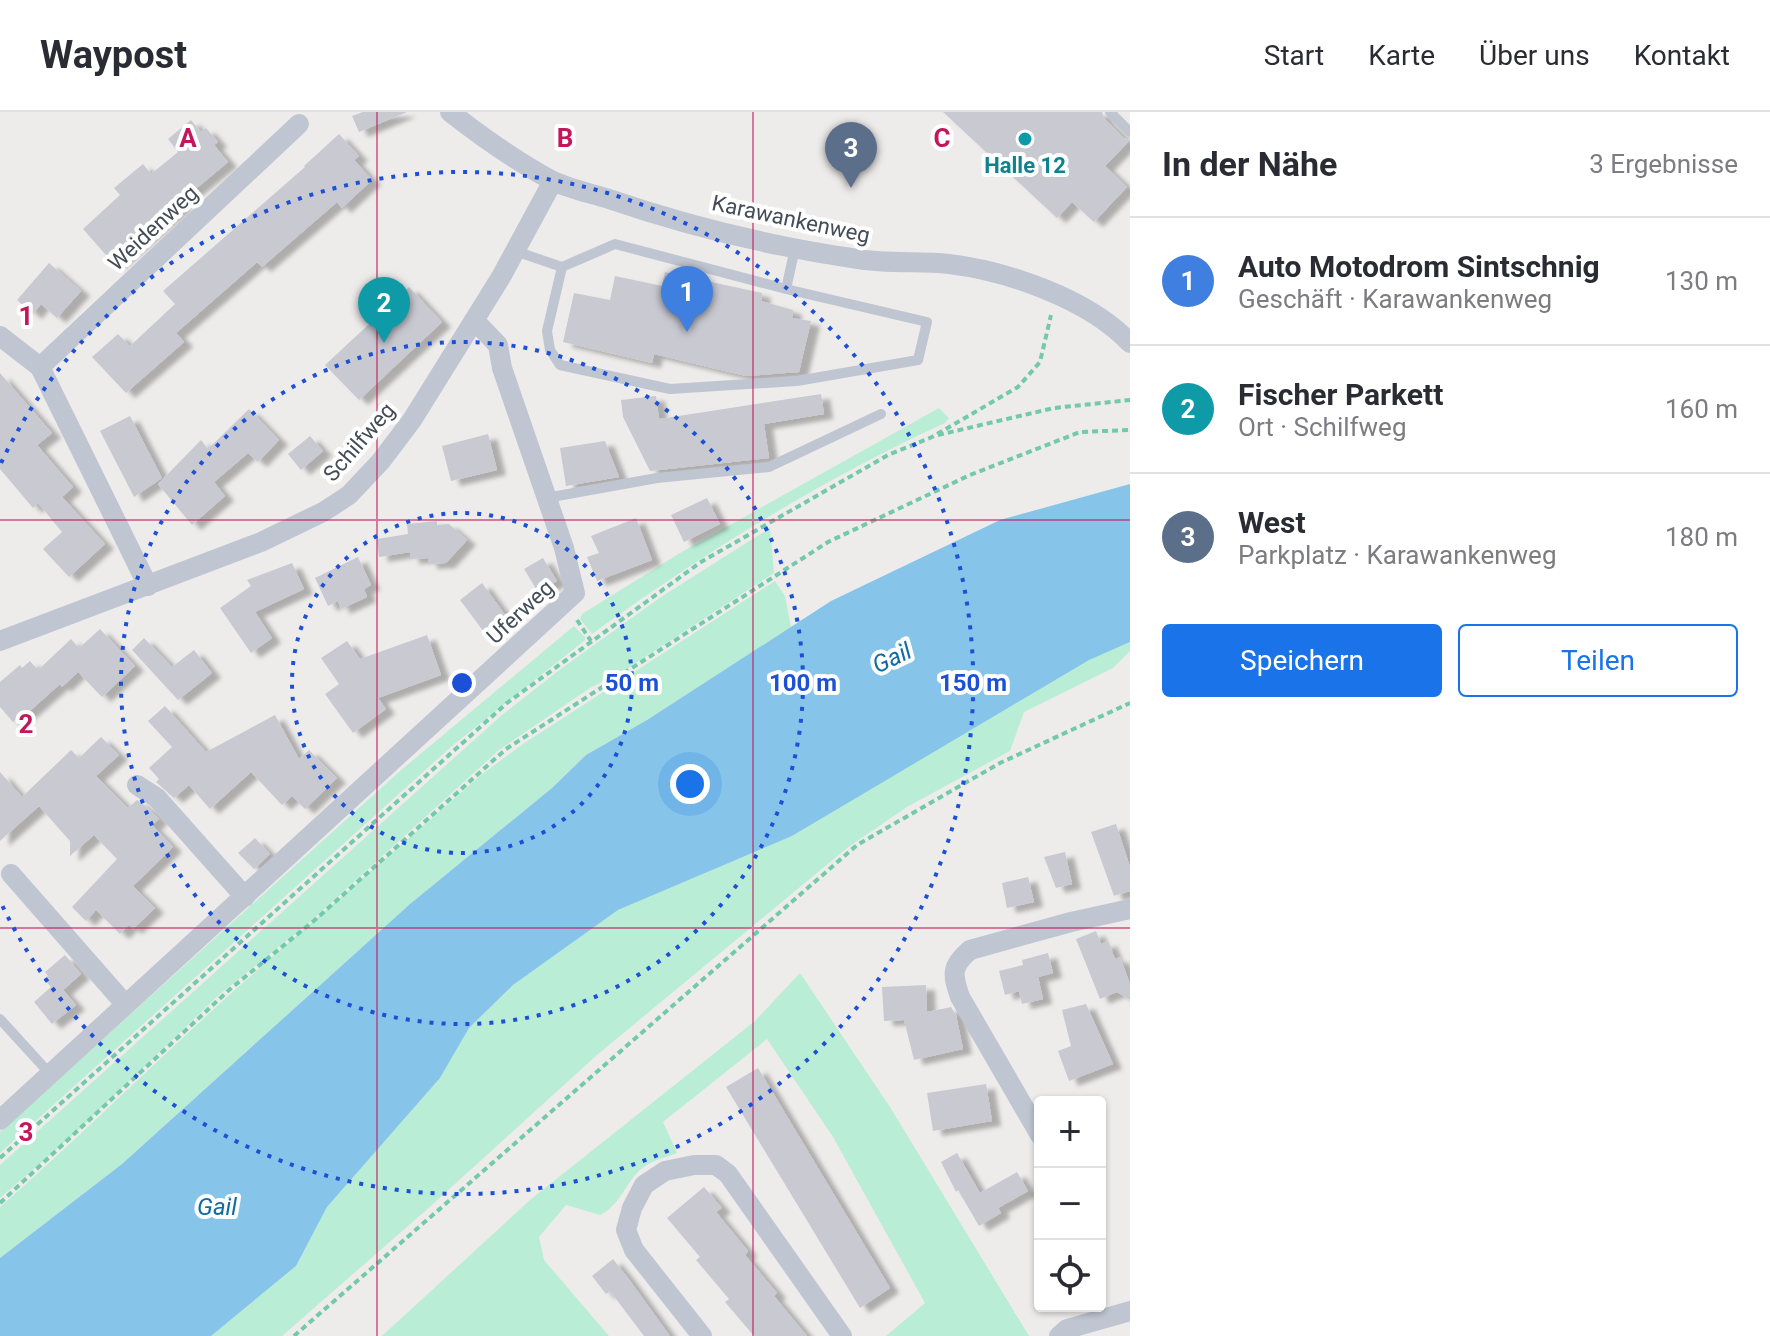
<!DOCTYPE html>
<html lang="de">
<meta charset="utf-8">
<style>
:root{--surface:#fff;--page:#f2f2f3;--text:#2b2b33;--muted:#7c7c81;--line:#e1e1e2;--accent:#1a73e8}
body{margin:0;font-family:Roboto,sans-serif;background:var(--page);color:var(--text)}
.controls{position:absolute;right:24px;bottom:24px;display:grid;overflow:hidden;border-radius:8px;box-shadow:0 2px 6px #0004}
.controls button{width:72px;height:72px;display:grid;place-items:center;padding:0;border:0;border-bottom:2px solid var(--line);background:var(--surface);color:var(--text);font:40px sans-serif}
.you{position:absolute;left:690px;top:672px;width:28px;height:28px;margin:-20px;border:6px solid #fff;border-radius:50%;background:#1a73e8;box-shadow:0 0 0 12px #1a73e833}
.badge{display:grid;place-items:center;width:52px;height:52px;border-radius:50%;background:var(--accent);color:#fff;font-size:26px;font-weight:700}
.pin{position:absolute;translate:-50% -66px;filter:drop-shadow(0 2px 4px #0008)}
.pin::after{content:'';position:absolute;top:42px;width:28px;height:24px;background:inherit;clip-path:polygon(0 0,100% 0,50% 100%)}
.list{margin:0;padding:0;list-style:none}
h2{display:flex;justify-content:space-between;align-items:center;height:104px;margin:0;padding:0 32px;font-size:34px}
h2 small{font-size:26px;font-weight:400;color:var(--muted)}
.list li{display:grid;grid-template-columns:52px 1fr auto;gap:24px;align-items:center;box-sizing:border-box;height:128px;padding:0 32px;border-top:2px solid var(--line)}
.list b{display:block;font-size:30px;white-space:nowrap}
.list p{margin:0;font-size:26px;white-space:nowrap;color:var(--muted)}
.list em{font-size:26px;font-style:normal;color:var(--muted)}
.actions{display:flex;gap:16px;padding:24px 32px}
.actions a{flex:1;padding:18px 0;border:2px solid var(--accent);border-radius:8px;text-align:center;font-size:28px;color:var(--accent)}
.actions .main{background:var(--accent);color:#fff}
.icon{flex:none;width:44px;height:44px;fill:none;stroke:currentColor;stroke-width:2;stroke-linecap:round;stroke-linejoin:round}
.map{position:relative;flex:none;width:1130px;height:1224px;overflow:hidden}
header{display:flex;align-items:center;gap:48px;box-sizing:border-box;height:112px;padding:0 40px;background:var(--surface);border-bottom:2px solid var(--line)}
header strong{font-size:38px}
nav{display:flex;gap:44px;margin-inline-start:auto;font-size:28px}
main{display:flex}
aside{flex:1;background:var(--surface)}
.map>svg:first-child{display:block}
.green{fill:#b9edd5}
.water{fill:#86c5e9}
.building{fill:#c8c9d1;filter:url(#shadow)}
.lines{fill:none;stroke-linecap:round;stroke-linejoin:round}
.path{stroke:#72c9ac;stroke-width:4;stroke-dasharray:6 4;stroke-linecap:butt}
.service{stroke:#bfc5d1;stroke-width:10}
.minor{stroke:#bfc5d1;stroke-width:20}
.grid{fill:none;stroke:#c2185b;stroke-width:2;stroke-opacity:0.55}
.ring{fill:none;stroke:#1c50d7;stroke-width:4;stroke-dasharray:4 8}
.culture-dot{fill:#0f9aa8;stroke:#fff;stroke-width:3}
.labels{text-anchor:middle;dominant-baseline:central;stroke-width:8;stroke-linejoin:round;paint-order:stroke}
.culture-label{font-size:22px;font-weight:bold;fill:#0d838f;stroke:#fff}
.street-label{font-size:22px;fill:#444c58;stroke:#fff}
.water-label{font-size:24px;font-style:italic;fill:#0f6ba1;stroke:#fff}
.grid-label{font-size:26px;text-anchor:middle;font-weight:bold;fill:#c2185b;stroke:#fff;stroke-width:8;stroke-linejoin:round;paint-order:stroke}
.centre{fill:#1c50d7;stroke:#fff;stroke-width:4}
.ring-label{font-size:24px;text-anchor:middle;font-weight:bold;fill:#1c50d7;stroke:#fff;stroke-width:8;stroke-linejoin:round;paint-order:stroke}
</style>
<header>
<strong>Waypost</strong>
<nav><a>Start</a><a>Karte</a><a>Über uns</a><a>Kontakt</a></nav>
</header>
<main>
<div class="map">
<svg width="1130" height="1224" viewBox="0 0 1130 1224">
<defs>
<filter id="shadow"><feDropShadow dx="9" dy="5" stdDeviation="2" flood-color="#0004"/></filter>
</defs>
<rect width="100%" height="100%" fill="#eeeceb"/>
<path class="green" d="M939 296 949 306 945 311C821 368 702 442 592 522L580 507 582 502 680 441Z
M770 416 774 461 622 560 590 576 499 638 311 809 220 882 74 1022 0 1086V1053L502 603 562 556 661 485Z
M775 469 785 484 791 515 647 608 586 643 552 676 410 792 122 1052 0 1146V1095C81 1024 157 948 237 876 318 804 400 735 481 663L523 632Z
M574 514 585 525V528L452 634 0 1041V1020L400 659Z
M1130 530V539L1113 556 1024 600 1010 639 907 695 847 736 597 943 424 1100 282 1224H211L296 1154 327 1095 440 966 469 916 513 873 618 798 792 724 1089 547Z
M800 861 890 995 1029 1224H886L925 1191 833 1025 767 927 663 1010 677 1041C668 1045 656 1047 647 1053 626 1065 624 1091 600 1103L566 1093 539 1125 544 1148 609 1224H382L530 1088 755 909Z"/>
<path class="water" d="M1130 372V530L1089 548 792 724 618 798 513 873 469 916 440 966 327 1095 296 1154 211 1224H0V1146L122 1052 410 792 552 676 586 643 647 608 831 489 1000 408Z"/>
<path class="building" d="M363 0H407L359 20 352 4Z
M943 0H1102L1104 6 1124 26 1130 28 1105 54 1127 75 1094 110 1072 90 1057 106Z
M191 8 201 20 206 16 218 30 214 33 228 50 180 90 183 93 115 153 83 117 120 83 114 76 143 52 151 62 178 40 168 27Z
M339 22 359 44 354 48 372 68 342 96 337 90 262 155 257 150 176 221 184 230 126 281 92 245 118 222 130 234 175 192 163 179 305 55 304 54Z
M49 151 81 179 57 206 41 192 33 202 17 188Z
M665 160 762 181 761 189 793 198 792 206 811 209 799 260 746 264 654 242 652 251 563 230 574 181 610 188 615 164 662 174Z
M409 175 442 210 359 288 325 253Z
M0 261 52 321 37 333 73 375 62 385 105 432 69 465 43 437 62 420 38 391 33 396 0 357Z
M821 282 824 302 764 312 769 346 650 359 623 305 621 288 656 284 659 307Z
M249 297 279 328 258 350 248 341 214 370 225 384 192 413 158 372 201 328 208 337Z
M130 304 162 366 134 385 100 319Z
M488 322 497 358 451 369 442 334Z
M310 324 323 339 301 358 288 342Z
M605 329 619 365 566 374 560 336Z
M707 386 720 412 684 430 671 403Z
M636 406 652 448 597 469 587 445 599 441 591 424Z
M437 409V413L449 412 467 428 446 451 428 452V446L410 447V440L379 445 377 427 408 422 407 412Z
M358 445 371 473 364 477 367 485 341 497 338 489 328 494 315 466Z
M543 446 557 469 538 480 524 457Z
M292 451 304 477 255 500 272 526 251 541 220 496 251 474 247 468Z
M482 471 506 504 484 520 460 488Z
M100 517 135 554 102 585 78 560 62 575 60 572 22 606 20 604 13 610 0 595V570L20 553 22 556 30 549 38 558 71 527 79 536Z
M427 523 441 563 378 586 386 597 353 621 325 582 339 572 321 546 347 529 360 547Z
M144 526 172 555 194 538 212 561 178 588 132 538Z
M165 594 206 640 275 603 299 647 309 638 337 666 305 697 292 684 282 693 251 660 210 697 189 673 174 686 156 670 159 667 149 656 172 635 148 609Z
M101 625 119 643 96 664 128 696 137 688 148 696 159 707 152 713 173 735 133 774 155 796 133 817 129 813 120 822 96 798 86 809 72 795 117 747 94 723 70 744V729L39 694 0 729V660L22 685 71 638 79 646Z
M1116 712 1130 755V779L1114 784 1091 720Z
M255 726 270 742 254 757 238 741Z
M1065 740 1072 772 1056 776 1044 745Z
M1028 765 1034 790 1007 796 1002 771Z
M1096 819 1101 832 1108 829 1115 847 1120 845 1130 872V888L1117 880 1100 887 1076 827Z
M1048 841 1053 861 1038 865 1043 887 1022 892 1019 879 1005 883 999 859 1023 853 1022 848Z
M65 843 81 862 63 878 76 893 52 912 34 890 51 875 44 867 48 864 45 860Z
M926 873 927 900 951 895 956 903 963 937 914 948 904 908 884 909 882 875Z
M1086 892 1113 952 1069 969 1058 939 1071 934 1062 898Z
M758 956 890 1176 860 1196 726 975Z
M986 972 992 1009 933 1019 927 981Z
M957 1041 980 1081 1017 1060 1028 1079 998 1096 1001 1101 979 1114 958 1078 956 1080 941 1050Z
M704 1075 722 1096 716 1100 748 1139 745 1143 777 1181 774 1184 807 1224H754L725 1190 729 1187 696 1148 700 1145 667 1106Z
M613 1147 628 1166 670 1224H644L610 1179 606 1182 592 1164Z"/>
<g class="lines">
<path class="path" d="M938 323 1054 296 1130 288
M577 508 591 529
M0 1046 507 591 701 450 888 343 932 325 1018 275 1040 250 1051 203
M0 1091 229 878 316 807 506 637 828 430 970 363 1080 320 1130 318
M294 1224 857 733 1000 651 1130 591"/>
<path class="service" d="M1110 0 1130 20
M515 139 562 155 547 219 550 238 560 253 670 277 797 269 918 248 927 210 786 177 615 132 562 155
M786 177 795 136
M546 386 657 366 769 355 881 302
M0 907 51 963"/>
<path class="minor" d="M450 0C482 25 516 49 551 68 569 77 590 81 609 87 688 114 775 135 858 147 888 152 919 149 949 152 1007 159 1089 187 1130 231
M0 224 40 255 148 474
M40 255 299 12
M0 529 261 430 323 400 349 383 381 349 412 308 501 165 553 69
M137 673 157 686 245 785
M11 762 125 892
M0 1008 575 481 564 436 502 256 498 233 474 208
M1040 1023 960 885C952 862 951 854 970 838L1071 810 1130 797
M702 1224 634 1138 626 1118 632 1096 644 1073 665 1059 694 1053H716L728 1062 842 1224
M1059 1224 1067 1217 1130 1199"/>
</g>
<path class="grid" d="M377 0V1224M753 0V1224M0 408H1130M0 816H1130"/>
<g class="ring">
<circle cx="462" cy="571" r="170"/>
<circle cx="462" cy="571" r="341"/>
<path d="M1 351A511 511 0 1 1 1 791"/>
</g>
<circle class="culture-dot" cx="1025" cy="27" r="8"/>
<g class="labels">
<g class="culture-label">
<text x="1025" y="53">Halle 12</text>
</g>
<g class="street-label">
<text transform="translate(791 107) rotate(12)">Karawankenweg</text>
<text transform="translate(153 116) rotate(-43)">Weidenweg</text>
<text transform="translate(359 330) rotate(-49)">Schilfweg</text>
<text transform="translate(520 500) rotate(-43)">Uferweg</text>
</g>
<g class="water-label">
<text transform="translate(892 546) rotate(-25)">Gail</text>
<text x="217" y="1095">Gail</text>
</g>
</g>
<g class="grid-label">
<text x="188" y="35">A</text>
<text x="565" y="35">B</text>
<text x="942" y="35">C</text>
<text x="26" y="213">1</text>
<text x="26" y="621">2</text>
<text x="26" y="1029">3</text>
</g>
<circle cx="462" cy="571" r="12" class="centre"/>
<g class="ring-label">
<text x="632" y="579">50 m</text>
<text x="803" y="579">100 m</text>
<text x="973" y="579">150 m</text>
</g>
</svg>
<div class="controls">
<button>+</button>
<button>−</button>
<button><svg class="icon" aria-label="locate" viewBox="0 0 24 24"><circle cx="12" cy="12" r="6"/><path d="M12 2v4M12 18v4M2 12h4M18 12h4"/></svg></button>
</div>
<div class="you"></div>
<div class="pin badge" style="left:687px;top:220px;background:#3f7fe0">1</div>
<div class="pin badge" style="left:384px;top:231px;background:#0f9aa8">2</div>
<div class="pin badge" style="left:851px;top:76px;background:#5c6f8a">3</div>
</div>
<aside>
<h2>In der Nähe<small>3 Ergebnisse</small></h2>
<ul class="list">
<li><span class="badge" style="background:#3f7fe0">1</span><div><b>Auto Motodrom Sintschnig</b><p>Geschäft · Karawankenweg</p></div><em>130 m</em></li>
<li><span class="badge" style="background:#0f9aa8">2</span><div><b>Fischer Parkett</b><p>Ort · Schilfweg</p></div><em>160 m</em></li>
<li><span class="badge" style="background:#5c6f8a">3</span><div><b>West</b><p>Parkplatz · Karawankenweg</p></div><em>180 m</em></li>
</ul>
<div class="actions"><a class="main">Speichern</a><a>Teilen</a></div>
</aside>
</main>
